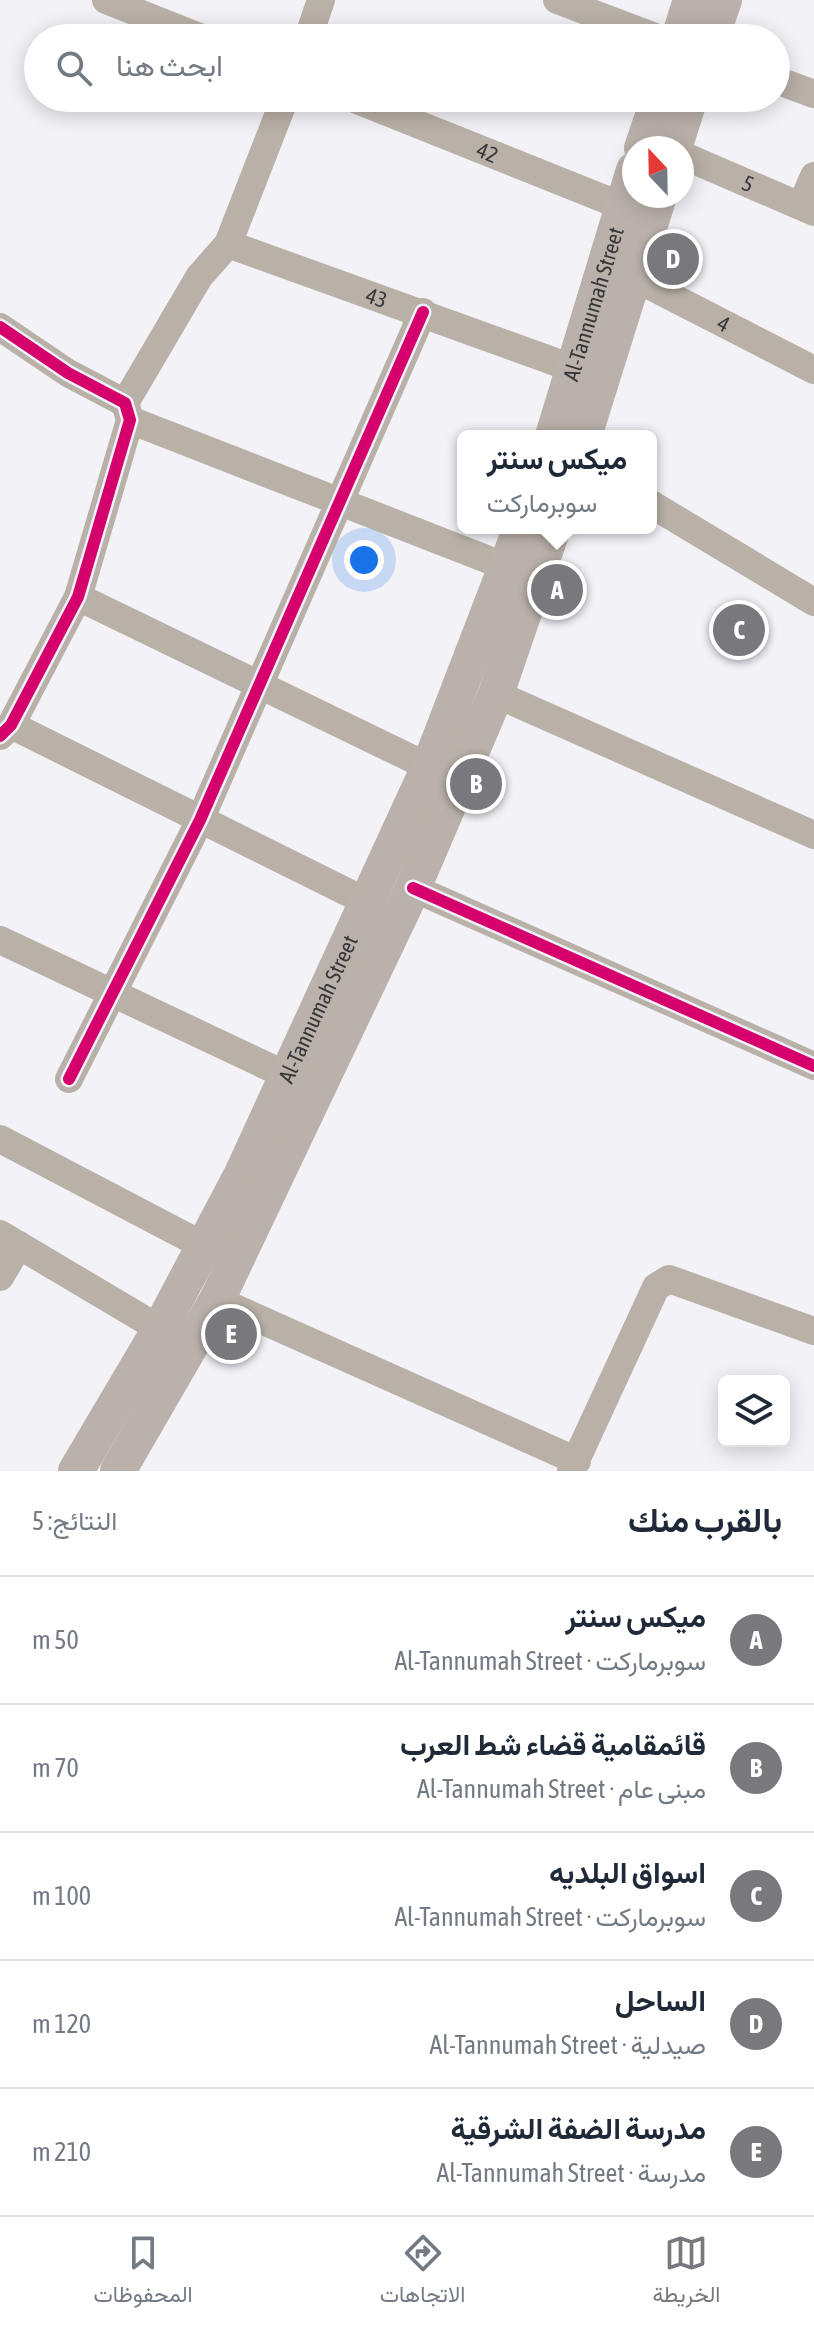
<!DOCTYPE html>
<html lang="ar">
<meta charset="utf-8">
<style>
:root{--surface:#fff;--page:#f2f2f3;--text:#1f2937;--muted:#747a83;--line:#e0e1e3;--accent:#78787d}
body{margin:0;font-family:"Asap Condensed",Vazirmatn,sans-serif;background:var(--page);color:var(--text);direction:rtl}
.controls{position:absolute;right:24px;bottom:24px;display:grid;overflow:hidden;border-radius:12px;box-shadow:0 4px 20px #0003}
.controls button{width:72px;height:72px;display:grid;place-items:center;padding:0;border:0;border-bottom:2px solid var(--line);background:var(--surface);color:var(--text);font:40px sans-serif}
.compass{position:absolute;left:622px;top:136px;width:72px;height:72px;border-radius:50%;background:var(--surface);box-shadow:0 4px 20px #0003;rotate:338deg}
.you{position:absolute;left:364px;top:560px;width:28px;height:28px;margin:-20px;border:6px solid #fff;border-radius:50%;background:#1a73e8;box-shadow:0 0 0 12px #1a73e833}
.badge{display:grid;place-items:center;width:52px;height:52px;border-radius:50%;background:var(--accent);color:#fff;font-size:26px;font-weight:700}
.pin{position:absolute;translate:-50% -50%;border:4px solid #fff;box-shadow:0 2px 8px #0006}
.popup{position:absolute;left:457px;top:430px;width:200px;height:104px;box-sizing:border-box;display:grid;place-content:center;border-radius:12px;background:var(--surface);filter:drop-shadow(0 2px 6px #0005);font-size:26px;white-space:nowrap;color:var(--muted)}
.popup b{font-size:30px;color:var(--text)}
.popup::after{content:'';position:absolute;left:50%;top:100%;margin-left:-16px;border:16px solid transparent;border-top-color:var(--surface)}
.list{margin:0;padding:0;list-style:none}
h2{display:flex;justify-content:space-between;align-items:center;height:104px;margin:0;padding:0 32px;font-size:34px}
h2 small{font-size:26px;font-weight:400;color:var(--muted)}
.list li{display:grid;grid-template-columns:52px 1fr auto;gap:24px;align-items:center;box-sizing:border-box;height:128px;padding:0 32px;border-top:2px solid var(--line)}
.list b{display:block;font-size:30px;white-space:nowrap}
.list p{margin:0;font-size:26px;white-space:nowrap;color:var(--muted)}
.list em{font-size:26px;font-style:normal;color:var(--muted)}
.icon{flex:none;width:44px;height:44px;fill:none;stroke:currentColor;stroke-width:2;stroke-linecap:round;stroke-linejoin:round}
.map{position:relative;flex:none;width:814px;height:1471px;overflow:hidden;direction:ltr}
.search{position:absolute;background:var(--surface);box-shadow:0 4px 20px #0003;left:24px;right:24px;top:24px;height:88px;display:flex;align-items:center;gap:20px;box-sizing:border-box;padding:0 28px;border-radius:44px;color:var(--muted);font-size:30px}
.sheet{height:744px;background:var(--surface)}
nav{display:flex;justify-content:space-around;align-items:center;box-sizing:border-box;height:112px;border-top:2px solid var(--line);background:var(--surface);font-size:22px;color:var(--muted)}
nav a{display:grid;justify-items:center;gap:4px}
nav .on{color:var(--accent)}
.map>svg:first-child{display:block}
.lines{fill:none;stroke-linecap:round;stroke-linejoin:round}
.minor{stroke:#b9b1a8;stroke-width:28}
.major{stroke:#bab2aa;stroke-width:36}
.cycleway-casing{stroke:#f0f1f9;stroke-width:17}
.cycleway{stroke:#d6006c;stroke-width:12}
.labels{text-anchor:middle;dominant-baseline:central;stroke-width:8;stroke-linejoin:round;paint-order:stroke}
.street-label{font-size:22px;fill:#37373b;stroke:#f0f1f9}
</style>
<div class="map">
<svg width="814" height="1471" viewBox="0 0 814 1471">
<rect width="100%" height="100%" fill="#f2f2f7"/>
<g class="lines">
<g class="minor">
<path d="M106 0 202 38"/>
<path d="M557 0 658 38"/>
<path d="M308 38 321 0"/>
<path d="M776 80 814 94"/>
<path id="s1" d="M352 98 622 206"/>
<path id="s2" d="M682 155 814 212"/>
<path d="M801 206 814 176"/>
<path id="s3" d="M228 244 572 368"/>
<path id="s4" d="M633 277 814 370"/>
<path d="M0 327 68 373 125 403 130 420 78 597 11 725 0 736"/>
<path d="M125 403 199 277 228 244 285 98"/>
<path d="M130 420 507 567"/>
<path d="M651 504 814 602"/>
<path d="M78 597 429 767"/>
<path d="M496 694 814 835"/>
<path d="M11 725 367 902"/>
<path d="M413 888 814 1066"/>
<path d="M0 940 288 1076"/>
<path d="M69 1079 200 820 423 312"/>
<path d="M0 1139 204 1246"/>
<path d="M0 1234 160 1329"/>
<path d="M0 1277 19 1245"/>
<path d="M217 1300 577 1461"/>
<path d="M571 1471 656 1287 669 1279 814 1331"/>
</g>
<g class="major">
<path d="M679 38 691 0"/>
<path d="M711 38 724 0"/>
<path d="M642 148 659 98"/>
<path d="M674 148 690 98"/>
<path id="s5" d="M553 436 634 170"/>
<path d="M584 436 659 196"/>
<path id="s6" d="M76 1471 160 1329 241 1176 429 767 521 528"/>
<path d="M118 1471 217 1300 413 888 496 694 553 528"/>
</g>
<defs>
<path id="cycleway" d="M0 327 68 373 125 403 130 420 78 597 11 725 0 736
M413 888 814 1066
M69 1079 200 820 423 312"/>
</defs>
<use href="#cycleway" class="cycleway-casing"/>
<use href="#cycleway" class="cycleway"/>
</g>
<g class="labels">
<g class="street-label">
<text stroke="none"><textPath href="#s1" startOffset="146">42</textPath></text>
<text stroke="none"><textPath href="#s2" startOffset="72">5</textPath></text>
<text stroke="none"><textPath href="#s3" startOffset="158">43</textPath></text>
<text stroke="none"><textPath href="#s5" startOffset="138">Al-Tannumah Street</textPath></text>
<text stroke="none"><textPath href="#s4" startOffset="102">4</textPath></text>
<text stroke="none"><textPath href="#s6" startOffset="522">Al-Tannumah Street</textPath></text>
</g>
</g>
</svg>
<div class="controls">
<button><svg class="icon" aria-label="layers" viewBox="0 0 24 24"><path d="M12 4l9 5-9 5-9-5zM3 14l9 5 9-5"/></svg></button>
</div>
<svg class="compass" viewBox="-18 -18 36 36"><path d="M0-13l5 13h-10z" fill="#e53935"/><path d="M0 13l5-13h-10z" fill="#747a83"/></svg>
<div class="you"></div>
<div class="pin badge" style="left:557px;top:590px">A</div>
<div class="popup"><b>ميكس سنتر</b>سوبرماركت</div>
<div class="pin badge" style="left:476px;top:784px">B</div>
<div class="pin badge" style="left:739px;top:630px">C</div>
<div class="pin badge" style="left:673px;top:259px">D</div>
<div class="pin badge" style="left:231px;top:1334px">E</div>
<div class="search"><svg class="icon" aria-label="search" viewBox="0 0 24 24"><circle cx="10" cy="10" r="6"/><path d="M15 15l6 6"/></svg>ابحث هنا</div>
</div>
<section class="sheet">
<h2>بالقرب منك<small>النتائج: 5</small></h2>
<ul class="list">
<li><span class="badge">A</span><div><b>ميكس سنتر</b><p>سوبرماركت · Al-Tannumah Street</p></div><em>50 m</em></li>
<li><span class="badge">B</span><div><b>قائمقامية قضاء شط العرب</b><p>مبنى عام · Al-Tannumah Street</p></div><em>70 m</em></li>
<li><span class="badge">C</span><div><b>اسواق البلديه</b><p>سوبرماركت · Al-Tannumah Street</p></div><em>100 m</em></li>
<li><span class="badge">D</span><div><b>الساحل</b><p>صيدلية · Al-Tannumah Street</p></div><em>120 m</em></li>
<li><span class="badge">E</span><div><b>مدرسة الضفة الشرقية</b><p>مدرسة · Al-Tannumah Street</p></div><em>210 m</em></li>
</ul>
</section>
<nav>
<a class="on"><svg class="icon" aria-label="map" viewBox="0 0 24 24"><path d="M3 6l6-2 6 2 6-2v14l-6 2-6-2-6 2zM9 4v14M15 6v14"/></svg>الخريطة</a>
<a><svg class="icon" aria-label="directions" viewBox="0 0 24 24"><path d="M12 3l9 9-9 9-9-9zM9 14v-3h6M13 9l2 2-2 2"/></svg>الاتجاهات</a>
<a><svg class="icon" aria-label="saved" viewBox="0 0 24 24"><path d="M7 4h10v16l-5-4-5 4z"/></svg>المحفوظات</a>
</nav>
